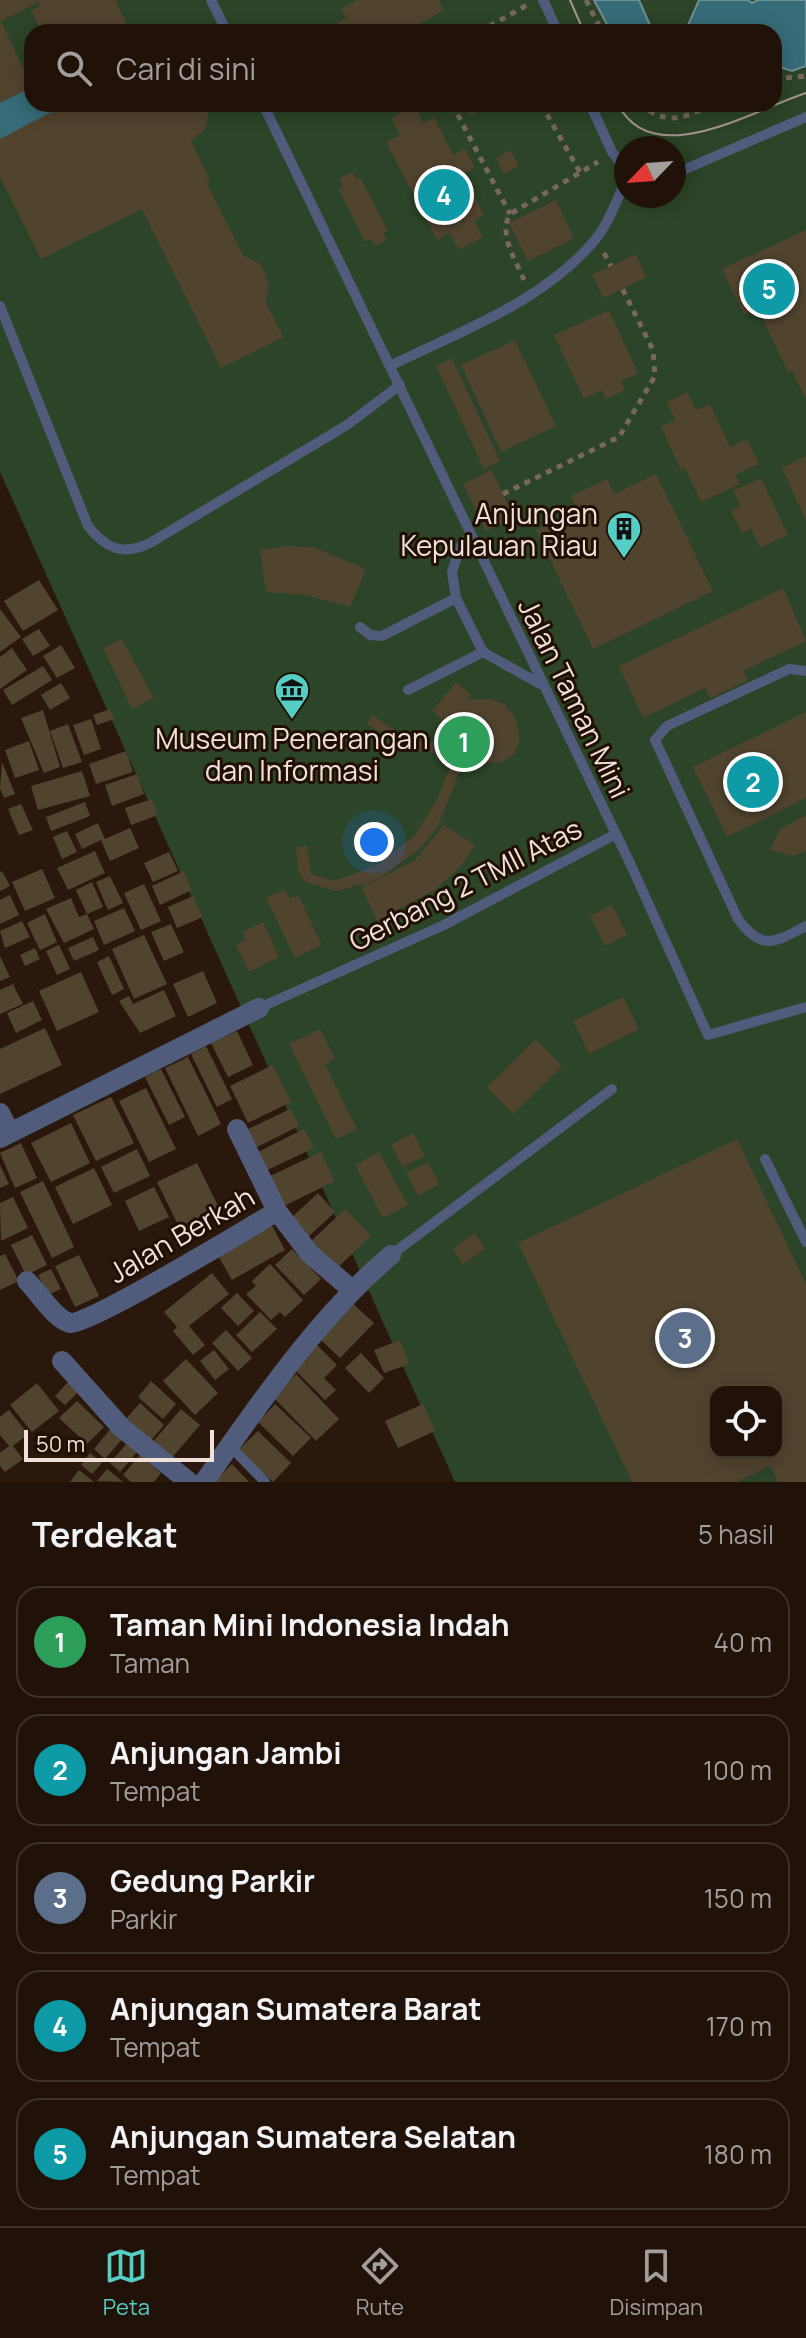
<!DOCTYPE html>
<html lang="id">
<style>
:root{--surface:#201209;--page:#281b12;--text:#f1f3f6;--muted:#a29e9c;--line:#3d322a;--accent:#55cec5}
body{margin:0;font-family:Manrope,sans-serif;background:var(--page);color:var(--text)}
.controls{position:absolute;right:24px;bottom:24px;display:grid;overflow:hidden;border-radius:16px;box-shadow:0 4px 20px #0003}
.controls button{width:72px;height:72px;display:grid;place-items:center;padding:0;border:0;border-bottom:2px solid var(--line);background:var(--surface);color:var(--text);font:40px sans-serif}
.compass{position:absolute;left:614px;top:136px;width:72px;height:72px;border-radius:50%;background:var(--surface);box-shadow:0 4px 20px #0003;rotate:245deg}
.scale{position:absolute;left:24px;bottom:20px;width:190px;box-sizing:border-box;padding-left:8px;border:4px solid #f0e2da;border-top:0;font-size:22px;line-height:28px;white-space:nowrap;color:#f0e2da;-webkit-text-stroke:6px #210f04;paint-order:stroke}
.you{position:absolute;left:374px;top:842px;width:28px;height:28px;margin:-20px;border:6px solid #fff;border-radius:50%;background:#1a73e8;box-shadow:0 0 0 12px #1a73e833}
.badge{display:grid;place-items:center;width:52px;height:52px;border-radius:50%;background:var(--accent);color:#fff;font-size:26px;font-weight:700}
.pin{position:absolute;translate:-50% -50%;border:4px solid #fff;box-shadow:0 2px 8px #0006}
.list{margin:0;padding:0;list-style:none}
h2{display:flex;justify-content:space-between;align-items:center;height:104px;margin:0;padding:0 32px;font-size:34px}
h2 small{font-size:26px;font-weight:400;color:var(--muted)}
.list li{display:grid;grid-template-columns:52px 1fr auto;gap:24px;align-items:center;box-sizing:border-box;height:112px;margin:0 16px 16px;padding:0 16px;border:2px solid var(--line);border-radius:24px}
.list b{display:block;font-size:30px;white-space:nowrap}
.list p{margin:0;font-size:26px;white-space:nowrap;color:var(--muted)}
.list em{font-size:26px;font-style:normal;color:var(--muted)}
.icon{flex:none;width:44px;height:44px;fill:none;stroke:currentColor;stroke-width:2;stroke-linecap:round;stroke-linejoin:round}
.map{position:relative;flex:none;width:806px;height:1482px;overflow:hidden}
.search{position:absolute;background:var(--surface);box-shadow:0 4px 20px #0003;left:24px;right:24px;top:24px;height:88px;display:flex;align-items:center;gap:20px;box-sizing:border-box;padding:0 28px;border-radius:24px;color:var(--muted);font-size:30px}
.sheet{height:744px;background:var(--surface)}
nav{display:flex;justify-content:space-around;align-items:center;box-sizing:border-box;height:112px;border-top:2px solid var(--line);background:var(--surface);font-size:22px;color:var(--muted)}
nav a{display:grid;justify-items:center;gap:4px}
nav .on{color:var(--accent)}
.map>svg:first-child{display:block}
.green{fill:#2c4427;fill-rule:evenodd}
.water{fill:#366c78;stroke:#6e8f95;stroke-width:2}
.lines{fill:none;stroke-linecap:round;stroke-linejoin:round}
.river{stroke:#366c78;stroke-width:46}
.building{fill:#51442f;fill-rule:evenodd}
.path{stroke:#78675c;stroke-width:5;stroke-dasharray:6 6;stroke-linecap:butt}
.lane{stroke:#515c7d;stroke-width:10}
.street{stroke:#515c7d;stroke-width:20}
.tram{stroke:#a7978e;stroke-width:2}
.labels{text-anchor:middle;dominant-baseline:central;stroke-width:6;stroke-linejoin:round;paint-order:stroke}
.poi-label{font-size:28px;fill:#f0e2da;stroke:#210f04;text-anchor:end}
.street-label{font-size:28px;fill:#f0e2da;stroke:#210f04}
</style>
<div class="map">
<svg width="806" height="1482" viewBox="0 0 806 1482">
<rect width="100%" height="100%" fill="#2b180c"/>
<path class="green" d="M0 0H806V1482H455L0 472ZM32 32H774V104H32ZM626 148H674V196H626ZM716 1392H776V1452H716Z"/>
<path class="water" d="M594 0H639L653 32H611Z
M699 0H748L752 3 758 0H806V66L792 71 774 65V32H685Z"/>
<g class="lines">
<path class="river" d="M0 128 36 110"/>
</g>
<path class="building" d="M0 0H115L131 32H42L31 11 40 6 38 2 1 21 32 87 0 103Z
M356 0H438L444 10 412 28 414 32H329L327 29 346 18 341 9Z
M66 104H210L206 128 191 141 210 180 206 182 243 255 260 264 266 274 269 285 266 302 283 337 221 368 142 209 41 259 0 177V139Z
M465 104H484L486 107 471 115Z
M415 105 423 123 434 117 453 155 465 149 475 168 463 174 484 215 474 221 483 237 459 250 450 233 437 240 386 142 400 135 391 118Z
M510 150 519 166 504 174 496 159Z
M352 172 356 179 360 177 388 231 383 233 387 240 374 246 371 239 365 242 338 188 343 186 339 178Z
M556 200 574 238 528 261 509 223Z
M806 230V400L792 370 788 372 758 309 744 315 722 269Z
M636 254 646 277 603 298 592 275Z
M609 310 638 373 621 381 625 390 606 399 602 390 584 399 554 335Z
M515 340 556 426 501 452 461 365Z
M452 358 500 461 484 469 436 366Z
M687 392 696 410 710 404 730 447 747 439 759 464 735 475 740 484 701 502 685 468 681 470 661 427 675 420 667 402Z
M806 456V521L782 468Z
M492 470 514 518 486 531 463 484Z
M656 474 713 591 593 649 536 530 578 511 571 496 607 479 614 494Z
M761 478 788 535 760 548 751 529 742 533 731 511 741 506 733 491Z
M286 546 313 547 366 569 350 607 305 595 266 592 260 550Z
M39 580 58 610 23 631 4 601Z
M783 588 806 641 743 671 748 680 710 698 705 688 643 718 619 666Z
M0 609 21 637 0 652Z
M39 629 50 646 33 656 22 639Z
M122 639 154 698 132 709 103 648Z
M61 645 75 668 57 678 43 656Z
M12 648 27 670 0 689V657Z
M43 666 52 680 12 705 3 690Z
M456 682 471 695 468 699H491L504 704 514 716 519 731V744L513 755 501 762 488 763 467 752 438 826 422 847 381 877 362 887 361 884 336 891 305 882 298 871 296 847 307 846 311 874 334 881 377 865 414 836 437 800 452 762 449 756 406 748 367 724 372 715 408 739 464 748 448 716 444 722 432 711Z
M61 683 70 698 50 710 41 695Z
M110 709 114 719 97 725 93 715Z
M43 710 60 767 44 773 21 718Z
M806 712V798L727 837 693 767Z
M91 719 101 749 84 755 73 725Z
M68 724 82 762 63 768 50 731Z
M29 741 39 770 15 778 5 750Z
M126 751 133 772 96 784 89 764Z
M2 762 15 794 4 798 0 788Z
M82 771 90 796 38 810 31 786Z
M137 774 144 794 112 806 105 785Z
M152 799 158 815 131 825 125 808Z
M85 802 90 816 51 831 46 817Z
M21 804 33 830 19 835 8 809Z
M806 815V851L792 856 770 850 780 829Z
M98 823 105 839 130 828 139 848 110 861 101 840 82 849 75 834Z
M444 825 475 845 461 866 436 889 377 921 362 888 415 860Z
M67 831 77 852 62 859 53 837Z
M95 851 105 873 68 890 57 868Z
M169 852 178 871 153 882 144 863Z
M42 869 55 898 25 911 12 882Z
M2 871 10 886 0 891V872Z
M184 871 192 890 160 905 152 886Z
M110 876 123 903 108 910 96 882Z
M92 882 103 907 87 914 76 890Z
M144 884 161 921 141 930 124 893Z
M285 889 290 899 298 895 322 945 295 958 266 898Z
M10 895 19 915 0 924V900Z
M193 896 203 917 177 928 168 907Z
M71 898 79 917 87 914 94 929 64 943 46 909Z
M612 905 627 935 605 946 590 916Z
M124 908 135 931 104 945 94 921Z
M45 914 57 942 40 950 27 923Z
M22 921 30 937 5 948 0 931Z
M263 922 279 957 249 972 236 945 246 940 242 932Z
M171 924 184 952 164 961 151 932Z
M144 935 167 984 134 999 112 949Z
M93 937 99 950 74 961 68 948Z
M59 945 70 969 57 975 46 951Z
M35 948 40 959 25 966 20 955Z
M0 956 10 977 0 981Z
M109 956 124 989 112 995 97 962Z
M203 971 217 1003 188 1017 173 984Z
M81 972 99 1012 57 1031 39 991Z
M13 984 23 1004 0 1014V990Z
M164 990 176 1016 140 1033 119 1001 129 996 133 1004Z
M623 997 639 1029 589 1054 573 1021Z
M33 1001 42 1020 16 1033 7 1013Z
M45 1028 62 1065 0 1094V1049Z
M320 1029 335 1059 325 1064 357 1129 336 1139 289 1044Z
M237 1031 253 1065 228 1077 211 1043Z
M536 1039 562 1066 513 1114 487 1087Z
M206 1046 232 1099 217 1107 191 1054Z
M188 1057 221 1124 198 1136 165 1068Z
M273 1065 291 1102 248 1123 230 1086Z
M161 1069 185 1117 169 1125 145 1077Z
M146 1088 176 1149 149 1162 119 1101Z
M111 1097 134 1143 96 1161 73 1115Z
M290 1109 299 1126 249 1151 240 1133Z
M71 1123 90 1163 51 1182 31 1143Z
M304 1129 314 1148 261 1173 252 1155Z
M413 1133 425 1156 403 1167 391 1145Z
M737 1139 806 1284V1482H778L770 1466 737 1482H632L518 1243ZM716 1392H776V1452H716Z
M21 1143 37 1178 15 1188 0 1153Z
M137 1149 150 1176 114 1193 101 1167Z
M321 1152 335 1181 282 1207 268 1177Z
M379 1152 408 1205 383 1218 355 1165Z
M428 1162 439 1184 418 1196 406 1173Z
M197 1163 219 1208 179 1227 157 1182Z
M0 1165 9 1184 0 1188Z
M94 1168 112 1205 73 1224 55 1187Z
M43 1181 74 1247 52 1258 20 1192Z
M154 1187 169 1217 139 1231 125 1201Z
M318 1193 335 1212 306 1239 289 1220Z
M13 1197 28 1228 1 1241 0 1203Z
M345 1209 371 1236 333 1272 307 1245Z
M270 1222 285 1250 232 1280 216 1252Z
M475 1233 485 1249 463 1264 453 1248Z
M32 1235 47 1265 26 1275 11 1245Z
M292 1249 321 1279 304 1295 275 1265Z
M5 1254 19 1281 0 1290V1256Z
M79 1255 99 1296 75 1307 55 1266Z
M270 1264 303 1300 285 1317 280 1312 271 1320 246 1294 256 1286 252 1281Z
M51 1269 61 1289 48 1295 38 1275Z
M212 1273 229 1294 189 1326 205 1345 193 1355 173 1331 177 1327 164 1312Z
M237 1293 254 1311 238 1326 221 1308Z
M351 1302 374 1323 340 1358 317 1336Z
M260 1312 277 1329 252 1352 236 1335Z
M226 1330 252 1358 238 1371 212 1343Z
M400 1340 409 1364 384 1373 374 1350Z
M315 1343 337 1365 324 1378 336 1390 325 1400 293 1368Z
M214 1350 229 1369 215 1380 200 1361Z
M361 1353 384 1378 369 1393 345 1368Z
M186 1359 218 1393 195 1415 163 1381Z
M296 1374 339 1419 316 1441 273 1397Z
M70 1380 80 1390 65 1405 55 1396Z
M151 1381 176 1404 163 1419 138 1397Z
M37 1383 59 1411 32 1432 10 1405Z
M77 1401 104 1427 87 1444 59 1418Z
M140 1403 164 1425 148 1444 123 1422Z
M275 1404 311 1438 293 1456 258 1422Z
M423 1404 435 1431 398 1448 385 1421Z
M181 1409 200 1425 170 1460 152 1443Z
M9 1410 28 1434 13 1446 23 1459 5 1472 0 1466V1453L9 1446 0 1435V1417Z
M112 1427 124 1437 105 1459 94 1449Z
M258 1431 291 1463 273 1482 238 1450Z
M127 1443 137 1452 120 1472 110 1463Z
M90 1453 102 1463 92 1474 81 1465Z
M140 1455 161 1473 154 1482H131L123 1475Z
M232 1464 249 1482H214Z
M107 1469 123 1482 97 1481Z
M79 1470 94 1482H70Z"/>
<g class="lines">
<path class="path" d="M586 0 602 32
M479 32 529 4
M774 79 806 76
M452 104 510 214
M541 104 581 174
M639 104C669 126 681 119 713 104
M604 253 611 266
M524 280C516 260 498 235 510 214L598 162
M503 494 619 437 655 376 653 350 622 288"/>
<path class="lane" d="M211 0 227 32
M543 0 558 32
M263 104 629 861 708 1035 806 1007
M590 104 612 152 626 170
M674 174 806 117
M0 306 88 526C106 549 123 556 150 543L347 425 400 385
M390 366C461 331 543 302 595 240 609 223 617 199 626 180
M471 535 460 547 452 572 456 598 483 652 540 684
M360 627 370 635 382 636 456 598
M806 671 789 669 667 726 655 740 738 919C762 952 775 942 806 926
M408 690 483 652
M259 1008 444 925 616 834
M765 1159 806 1242
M391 1255 612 1089
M230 1446 265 1482"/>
<path class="street" d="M0 1113 10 1133
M237 1129 277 1211
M0 1138 259 1008
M27 1281C38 1292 56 1321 71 1323 88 1325 251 1227 277 1211L310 1254 351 1289
M62 1361 122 1428 189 1482
M204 1482C260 1403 317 1318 391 1255"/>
<path class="tram" d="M570 0 584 32
M618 104C652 173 756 109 806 93"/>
</g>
<defs>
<symbol id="building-pin" viewBox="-11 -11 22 30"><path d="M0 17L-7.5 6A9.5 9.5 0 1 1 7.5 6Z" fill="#55cec5" stroke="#210f04"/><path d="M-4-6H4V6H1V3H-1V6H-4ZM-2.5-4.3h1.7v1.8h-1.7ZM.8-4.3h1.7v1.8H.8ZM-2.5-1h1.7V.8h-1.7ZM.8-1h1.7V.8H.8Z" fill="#111"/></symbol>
<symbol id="museum-pin" viewBox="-11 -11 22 30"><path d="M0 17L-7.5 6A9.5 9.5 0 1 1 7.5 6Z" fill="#55cec5" stroke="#210f04"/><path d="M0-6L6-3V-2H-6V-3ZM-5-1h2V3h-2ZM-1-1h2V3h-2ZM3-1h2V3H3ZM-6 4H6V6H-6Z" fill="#111"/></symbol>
</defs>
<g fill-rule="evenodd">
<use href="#building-pin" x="604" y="509" width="40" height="54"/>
<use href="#museum-pin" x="272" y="670" width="40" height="54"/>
</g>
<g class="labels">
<g class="poi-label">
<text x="598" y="513">Anjungan<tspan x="598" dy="32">Kepulauan Riau</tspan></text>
<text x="292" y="738" text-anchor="middle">Museum Penerangan<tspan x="292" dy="32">dan Informasi</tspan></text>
</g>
<g class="street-label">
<text transform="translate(575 698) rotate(64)">Jalan Taman Mini</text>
<text transform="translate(465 884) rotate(-27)">Gerbang 2 TMII Atas</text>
<text transform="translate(181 1234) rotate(-30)">Jalan Berkah</text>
</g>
</g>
</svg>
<div class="controls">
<button><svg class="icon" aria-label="locate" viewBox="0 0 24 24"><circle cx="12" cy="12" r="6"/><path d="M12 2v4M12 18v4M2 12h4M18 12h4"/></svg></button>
</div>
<svg class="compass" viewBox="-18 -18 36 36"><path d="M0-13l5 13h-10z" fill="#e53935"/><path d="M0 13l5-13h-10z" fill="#a29e9c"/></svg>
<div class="scale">50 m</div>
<div class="you"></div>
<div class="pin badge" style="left:464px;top:742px;background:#2e9e5b">1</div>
<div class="pin badge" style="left:753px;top:782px;background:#0f9aa8">2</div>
<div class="pin badge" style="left:685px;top:1338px;background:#5c6f8a">3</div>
<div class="pin badge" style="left:444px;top:195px;background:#0f9aa8">4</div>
<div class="pin badge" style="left:769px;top:289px;background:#0f9aa8">5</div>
<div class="search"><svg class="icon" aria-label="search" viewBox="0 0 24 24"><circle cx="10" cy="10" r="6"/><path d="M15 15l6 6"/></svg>Cari di sini</div>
</div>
<section class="sheet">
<h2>Terdekat<small>5 hasil</small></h2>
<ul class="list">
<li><span class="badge" style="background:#2e9e5b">1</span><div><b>Taman Mini Indonesia Indah</b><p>Taman</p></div><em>40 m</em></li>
<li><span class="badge" style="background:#0f9aa8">2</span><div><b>Anjungan Jambi</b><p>Tempat</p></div><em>100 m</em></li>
<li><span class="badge" style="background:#5c6f8a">3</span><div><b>Gedung Parkir</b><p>Parkir</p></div><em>150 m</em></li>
<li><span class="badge" style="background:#0f9aa8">4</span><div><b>Anjungan Sumatera Barat</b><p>Tempat</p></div><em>170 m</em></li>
<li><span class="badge" style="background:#0f9aa8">5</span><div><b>Anjungan Sumatera Selatan</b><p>Tempat</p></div><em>180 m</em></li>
</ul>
</section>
<nav>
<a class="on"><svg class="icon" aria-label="map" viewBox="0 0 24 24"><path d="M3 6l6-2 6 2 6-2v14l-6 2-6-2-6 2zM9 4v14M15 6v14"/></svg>Peta</a>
<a><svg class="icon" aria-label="directions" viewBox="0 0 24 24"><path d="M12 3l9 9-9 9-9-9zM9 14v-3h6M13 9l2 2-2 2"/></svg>Rute</a>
<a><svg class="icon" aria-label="saved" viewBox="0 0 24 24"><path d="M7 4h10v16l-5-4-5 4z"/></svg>Disimpan</a>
</nav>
